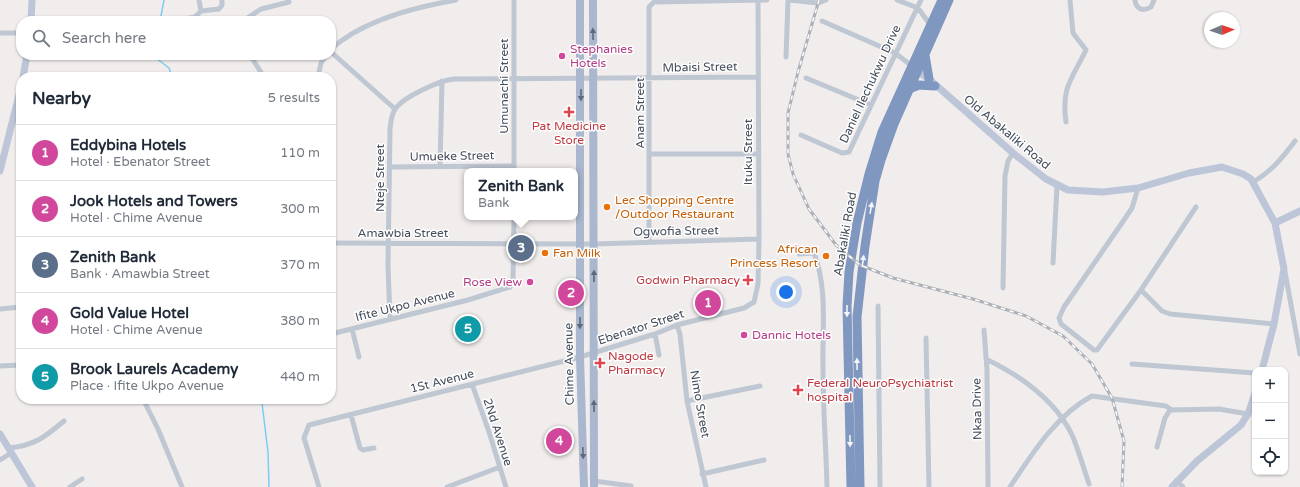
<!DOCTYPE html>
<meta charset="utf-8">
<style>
:root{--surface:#fff;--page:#f6f6f7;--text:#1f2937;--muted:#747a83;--line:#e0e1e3;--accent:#7c3aed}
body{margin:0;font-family:"Varela Round",sans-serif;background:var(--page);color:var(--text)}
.controls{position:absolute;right:12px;bottom:12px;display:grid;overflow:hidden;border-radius:8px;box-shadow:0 1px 3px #0004}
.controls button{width:36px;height:36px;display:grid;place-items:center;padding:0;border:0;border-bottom:1px solid var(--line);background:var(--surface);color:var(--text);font:20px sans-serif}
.compass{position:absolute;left:1204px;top:12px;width:36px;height:36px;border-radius:50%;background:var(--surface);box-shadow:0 1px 3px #0004;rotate:88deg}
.you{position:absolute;left:786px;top:292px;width:14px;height:14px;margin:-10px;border:3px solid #fff;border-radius:50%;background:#1a73e8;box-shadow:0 0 0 6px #1a73e833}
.badge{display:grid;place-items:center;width:26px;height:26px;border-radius:50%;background:var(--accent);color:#fff;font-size:13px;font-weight:700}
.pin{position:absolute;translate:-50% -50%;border:2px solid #fff;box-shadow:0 1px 4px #0006}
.popup{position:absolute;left:464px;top:168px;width:114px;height:52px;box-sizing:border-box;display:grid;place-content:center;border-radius:8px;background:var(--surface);filter:drop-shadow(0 1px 3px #0005);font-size:13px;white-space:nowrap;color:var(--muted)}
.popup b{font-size:15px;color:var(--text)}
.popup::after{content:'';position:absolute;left:50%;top:100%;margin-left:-8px;border:8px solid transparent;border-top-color:var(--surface)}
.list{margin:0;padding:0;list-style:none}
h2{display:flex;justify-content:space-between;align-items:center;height:52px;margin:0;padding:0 16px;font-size:17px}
h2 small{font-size:13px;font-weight:400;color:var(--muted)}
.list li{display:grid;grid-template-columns:26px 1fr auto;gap:12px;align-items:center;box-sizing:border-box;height:56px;padding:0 16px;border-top:1px solid var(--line)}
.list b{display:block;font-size:15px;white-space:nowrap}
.list p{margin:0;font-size:13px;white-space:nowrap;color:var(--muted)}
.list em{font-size:13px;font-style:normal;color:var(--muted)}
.icon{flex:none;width:22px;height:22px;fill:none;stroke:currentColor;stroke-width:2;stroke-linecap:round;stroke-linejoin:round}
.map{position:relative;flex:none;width:1300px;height:487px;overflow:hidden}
.search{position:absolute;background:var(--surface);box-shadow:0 1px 3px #0004;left:16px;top:16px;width:320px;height:44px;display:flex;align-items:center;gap:10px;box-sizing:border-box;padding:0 14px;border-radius:16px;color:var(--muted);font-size:15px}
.panel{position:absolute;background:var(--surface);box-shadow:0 1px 3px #0004;left:16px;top:72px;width:320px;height:332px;border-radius:16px}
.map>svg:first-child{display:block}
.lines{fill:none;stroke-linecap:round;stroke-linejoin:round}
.stream{stroke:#81cbf1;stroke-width:1.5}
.street{stroke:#bfc7d3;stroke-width:5}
.secondary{stroke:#bdc6d8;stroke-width:7}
.primary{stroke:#aab7ce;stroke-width:8}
.highway{stroke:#8097c0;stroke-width:9}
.rail-casing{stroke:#aeb1b8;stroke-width:3}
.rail{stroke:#fff;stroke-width:1.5;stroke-dasharray:4.5;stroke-linecap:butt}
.oneway{fill:#5e6878}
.oneway2{fill:#f2f5f9}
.hotel-dot{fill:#d1479c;stroke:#fff;stroke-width:1.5}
.health-dot{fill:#e0444e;stroke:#fff;stroke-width:1.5}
.food-dot{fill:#e8710a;stroke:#fff;stroke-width:1.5}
.labels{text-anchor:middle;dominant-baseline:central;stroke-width:3;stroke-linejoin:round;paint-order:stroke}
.hotel-label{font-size:12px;fill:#b23c85;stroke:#fff;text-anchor:start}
.street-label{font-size:12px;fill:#444d5b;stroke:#fff}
.health-label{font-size:12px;fill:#be3a42;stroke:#fff;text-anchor:start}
.food-label{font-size:12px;fill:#c56008;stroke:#fff;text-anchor:start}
</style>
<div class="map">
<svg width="1300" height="487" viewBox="0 0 1300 487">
<rect width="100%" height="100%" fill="#f0edec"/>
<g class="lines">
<path class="stream" d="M160 21 164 0
M152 55 169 68 172 77
M260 399 262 403 268 452 269 487"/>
<path class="street" d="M199 0 201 11
M789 0 818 3 826 0
M897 0 918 8 931 26
M1135 0C1136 9 1143 12 1151 7L1154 0
M175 21 195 17 201 11 219 9 222 5V0
M243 21 261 9 289 2
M822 21 895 53 912 66
M0 33H21
M331 49C362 21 415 7 456 0
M331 52 395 109
M250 55 264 77
M786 57 788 0
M318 77 321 63 326 55
M806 78 871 105
M1066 122C1061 87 1072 79 1086 50L1073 33 1070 0
M801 135 842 153 849 152 921 0
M650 154H758
M390 167 514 166
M440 167 442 81
M514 171V0
M1253 182C1271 172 1283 157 1295 141
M1138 188 1132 208 1126 217 1064 307 1059 318 1061 324 1094 350H1097L1141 290 1162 311 1170 314 1274 324
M649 242V7L654 2 767 0
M331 243 594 244 759 239
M799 254 814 253C828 289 822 331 823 368 823 408 826 447 827 487
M1053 263 1057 186
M1285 272 1300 354
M1003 288 1005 176 1008 161 1013 153
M1141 290 1196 207
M878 306 880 487
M0 309 21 307
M390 319 388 265 390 129C391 122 391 114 396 108 404 97 440 80 454 79L758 77
M677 325 680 334 687 401 706 487
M352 329 359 357
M984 330 987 370 988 487
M331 334 468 300 510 287 513 280 514 217
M655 334 659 355
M926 338 929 487
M986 359C1021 376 1056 400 1073 437 1079 452 1084 469 1089 484
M1132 364 1255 373
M0 366 21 365
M472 384 489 432 506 487
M143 399 158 429 182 487
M687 401 760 386
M351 415 360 448 363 450 374 448
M1157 447 1165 418 1170 410 1219 409 1248 414
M8 448C34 446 45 437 64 421
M0 460 11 453
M702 474 764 460
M594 481 631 486
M1176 481 1183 487
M70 487 82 479
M319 487 304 438 309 425 580 357 655 334 677 325 744 308 754 302 758 284 759 239 758 0
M447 487 500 467
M1010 487C1032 454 1056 415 1092 396L1166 406 1172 410"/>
<path class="secondary" d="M31 21 32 0
M914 69 929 79 1013 153 1046 179 1068 190 1103 192 1138 188 1189 173 1222 167 1243 174 1251 179 1275 223 1284 269 1274 324 1262 370
M23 77 27 55
M0 171 21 87
M1275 223 1300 211
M0 434 32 487
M1172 487 1197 461 1241 425 1248 414 1255 393"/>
<path class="primary" d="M580 0V357L584 487
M593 0 594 487"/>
<path class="highway" d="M925 55 929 79
M909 89 919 85 935 86
M851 487 847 306 849 272 857 223 869 174 882 132 942 0
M860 487 857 317 865 246 875 181 881 160 894 124 949 0"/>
<defs>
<path id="rail" d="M819 0 798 72 788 113V154L793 174 809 209 836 245 860 265 893 278 973 299 1026 316 1063 336 1092 364 1112 398 1124 441 1122 487"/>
</defs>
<use href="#rail" class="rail-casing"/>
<use href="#rail" class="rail"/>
</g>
<defs><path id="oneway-solid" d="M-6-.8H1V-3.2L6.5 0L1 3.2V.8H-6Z"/></defs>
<g class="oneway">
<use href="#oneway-solid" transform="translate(593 34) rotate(-91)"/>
<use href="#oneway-solid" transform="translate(581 95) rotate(90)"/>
<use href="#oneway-solid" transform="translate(594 276) rotate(-89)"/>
<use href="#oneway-solid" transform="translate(580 323) rotate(91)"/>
<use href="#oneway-solid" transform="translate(594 406) rotate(-91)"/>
<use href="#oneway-solid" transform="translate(583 453) rotate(88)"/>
</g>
<g class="oneway2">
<use href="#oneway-solid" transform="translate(871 208) rotate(-80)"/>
<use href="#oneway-solid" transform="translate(863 261) rotate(-82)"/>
<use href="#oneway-solid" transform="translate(847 311) rotate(90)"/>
<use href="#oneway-solid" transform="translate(857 364) rotate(-91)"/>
<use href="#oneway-solid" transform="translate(850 441) rotate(89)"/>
</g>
<g class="hotel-dot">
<circle cx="562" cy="56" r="4"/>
<circle cx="530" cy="282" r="4"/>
<circle cx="744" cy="335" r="4"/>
</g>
<g class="health-dot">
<path d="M567 106h4v4h4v4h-4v4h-4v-4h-4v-4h4z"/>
<path d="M746 274h4v4h4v4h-4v4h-4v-4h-4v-4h4z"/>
<path d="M598 357h4v4h4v4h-4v4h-4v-4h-4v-4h4z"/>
<path d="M796 384h4v4h4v4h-4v4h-4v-4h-4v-4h4z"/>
</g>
<g class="food-dot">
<circle cx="607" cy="207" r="4"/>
<circle cx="545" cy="253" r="4"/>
<circle cx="826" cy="256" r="4"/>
</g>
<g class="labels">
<g class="hotel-label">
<text x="570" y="49">Stephanies<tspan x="570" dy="14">Hotels</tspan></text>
<text x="522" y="282" text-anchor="end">Rose View</text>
<text x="752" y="335">Dannic Hotels</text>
</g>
<g class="street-label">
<text transform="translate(700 67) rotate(-1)">Mbaisi Street</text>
<text transform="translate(870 84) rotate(-65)">Daniel Ilechukwu Drive</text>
<text transform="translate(504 86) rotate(-90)">Umunachi Street</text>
<text transform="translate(640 113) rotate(-90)">Anam Street</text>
<text transform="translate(1007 132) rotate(40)">Old Abakaliki Road</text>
<text transform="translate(748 152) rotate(-90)">Ituku Street</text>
<text transform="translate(452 156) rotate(-1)">Umueke Street</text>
<text transform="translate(380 178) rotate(-90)">Nteje Street</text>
<text transform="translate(676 231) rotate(-1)">Ogwofia Street</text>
<text x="403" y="233">Amawbia Street</text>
<text transform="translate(845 234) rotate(-80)">Abakaliki Road</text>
<text transform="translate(405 305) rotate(-14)">Ifite Ukpo Avenue</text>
<text transform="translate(641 327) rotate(-18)">Ebenator Street</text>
<text transform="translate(569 364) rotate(-91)">Chime Avenue</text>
<text transform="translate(442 381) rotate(-14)">1St Avenue</text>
<text transform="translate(700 404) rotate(80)">Nimo Street</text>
<text transform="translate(977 409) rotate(-91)">Nkaa Drive</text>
<text transform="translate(498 432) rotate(72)">2Nd Avenue</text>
</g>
<g class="health-label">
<text x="569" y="126" text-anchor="middle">Pat Medicine<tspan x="569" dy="14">Store</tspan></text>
<text x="740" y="280" text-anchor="end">Godwin Pharmacy</text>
<text x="608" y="356">Nagode<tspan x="608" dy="14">Pharmacy</tspan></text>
<text x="807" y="383">Federal NeuroPsychiatrist<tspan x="807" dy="14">hospital</tspan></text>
</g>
<g class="food-label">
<text x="615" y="200">Lec Shopping Centre<tspan x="615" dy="14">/Outdoor Restaurant</tspan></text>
<text x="818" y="249" text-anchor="end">African<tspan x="818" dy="14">Princess Resort</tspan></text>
<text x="553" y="253">Fan Milk</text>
</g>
</g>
</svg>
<div class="controls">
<button>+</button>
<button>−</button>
<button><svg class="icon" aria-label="locate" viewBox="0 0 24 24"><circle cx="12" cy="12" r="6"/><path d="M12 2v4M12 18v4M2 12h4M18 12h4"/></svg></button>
</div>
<svg class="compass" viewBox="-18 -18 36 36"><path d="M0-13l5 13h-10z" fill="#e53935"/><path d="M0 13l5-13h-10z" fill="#747a83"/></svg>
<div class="you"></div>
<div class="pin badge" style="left:708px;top:303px;background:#d1479c">1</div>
<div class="pin badge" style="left:571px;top:293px;background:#d1479c">2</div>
<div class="pin badge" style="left:521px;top:248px;background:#5c6f8a">3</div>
<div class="popup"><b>Zenith Bank</b>Bank</div>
<div class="pin badge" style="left:559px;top:441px;background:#d1479c">4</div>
<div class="pin badge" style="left:468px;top:329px;background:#0f9aa8">5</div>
<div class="search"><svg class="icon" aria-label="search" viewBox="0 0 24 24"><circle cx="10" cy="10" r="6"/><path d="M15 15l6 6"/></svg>Search here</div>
<section class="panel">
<h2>Nearby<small>5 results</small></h2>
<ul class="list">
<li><span class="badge" style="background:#d1479c">1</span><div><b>Eddybina Hotels</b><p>Hotel · Ebenator Street</p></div><em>110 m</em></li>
<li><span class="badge" style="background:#d1479c">2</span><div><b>Jook Hotels and Towers</b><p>Hotel · Chime Avenue</p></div><em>300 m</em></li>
<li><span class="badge" style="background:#5c6f8a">3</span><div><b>Zenith Bank</b><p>Bank · Amawbia Street</p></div><em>370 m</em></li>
<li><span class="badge" style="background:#d1479c">4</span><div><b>Gold Value Hotel</b><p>Hotel · Chime Avenue</p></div><em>380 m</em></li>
<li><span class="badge" style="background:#0f9aa8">5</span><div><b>Brook Laurels Academy</b><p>Place · Ifite Ukpo Avenue</p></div><em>440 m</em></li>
</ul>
</section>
</div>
